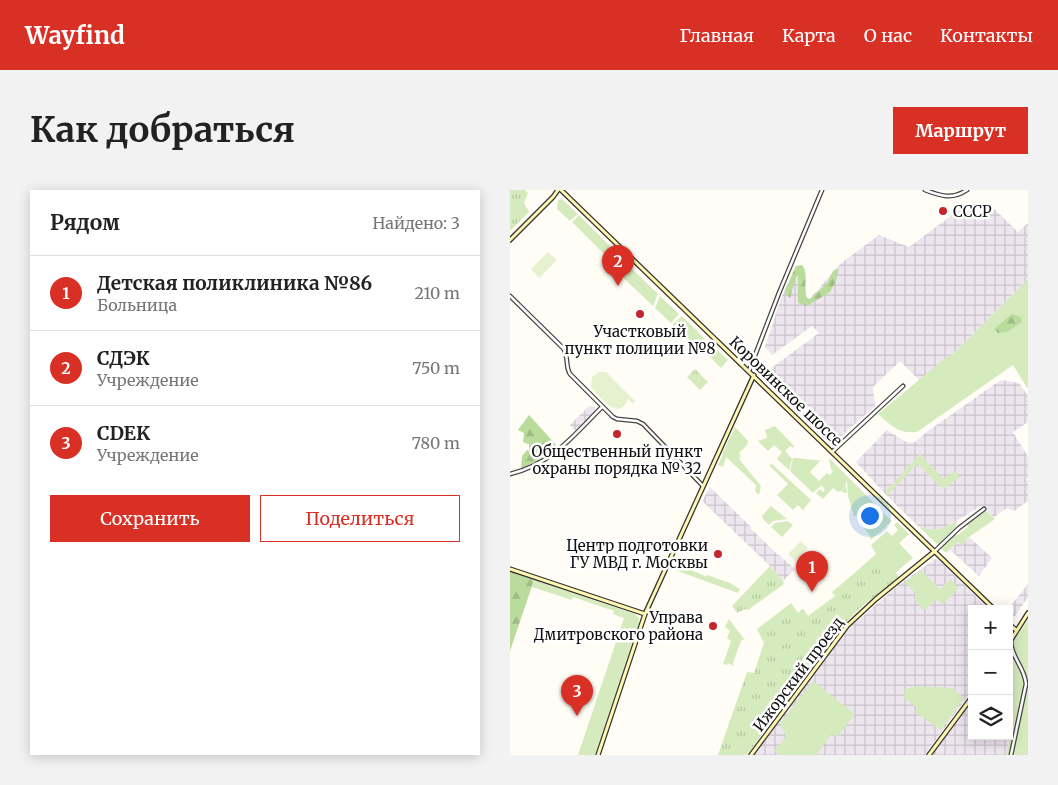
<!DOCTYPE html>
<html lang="ru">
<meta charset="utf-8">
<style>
:root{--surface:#fff;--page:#f2f2f2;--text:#222;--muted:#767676;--line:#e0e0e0;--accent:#d93025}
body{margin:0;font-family:Merriweather,serif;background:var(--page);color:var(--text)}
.controls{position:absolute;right:15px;bottom:15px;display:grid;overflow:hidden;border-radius:0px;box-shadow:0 2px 12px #0003}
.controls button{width:45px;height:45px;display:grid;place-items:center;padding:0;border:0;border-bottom:1px solid var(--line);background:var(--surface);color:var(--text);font:25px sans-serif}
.you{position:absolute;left:359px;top:325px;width:18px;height:18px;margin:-12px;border:4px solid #fff;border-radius:50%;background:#1a73e8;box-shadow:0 0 0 8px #1a73e833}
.badge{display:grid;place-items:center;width:32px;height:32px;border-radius:50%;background:var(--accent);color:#fff;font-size:16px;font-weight:700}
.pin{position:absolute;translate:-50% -41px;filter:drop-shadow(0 1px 2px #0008)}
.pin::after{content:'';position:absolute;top:26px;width:18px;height:15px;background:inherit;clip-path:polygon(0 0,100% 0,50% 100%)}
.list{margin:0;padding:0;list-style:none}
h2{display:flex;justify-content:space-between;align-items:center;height:65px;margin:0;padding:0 20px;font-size:21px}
h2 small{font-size:16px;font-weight:400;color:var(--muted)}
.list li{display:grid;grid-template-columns:32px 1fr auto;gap:15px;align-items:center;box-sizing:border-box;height:75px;padding:0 20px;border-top:1px solid var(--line)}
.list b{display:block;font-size:19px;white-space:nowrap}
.list p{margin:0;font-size:16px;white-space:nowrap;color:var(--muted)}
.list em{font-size:16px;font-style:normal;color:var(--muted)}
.actions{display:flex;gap:10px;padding:15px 20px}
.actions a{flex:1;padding:11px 0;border:1px solid var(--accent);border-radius:0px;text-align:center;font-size:18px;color:var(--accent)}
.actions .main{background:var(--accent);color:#fff}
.icon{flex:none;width:28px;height:28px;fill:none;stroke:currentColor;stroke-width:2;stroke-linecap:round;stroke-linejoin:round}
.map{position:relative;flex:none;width:518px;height:565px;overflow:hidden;border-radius:0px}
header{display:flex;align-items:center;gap:30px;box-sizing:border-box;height:70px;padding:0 25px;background:var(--accent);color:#fff}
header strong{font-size:24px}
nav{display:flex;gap:28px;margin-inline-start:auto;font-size:18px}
.intro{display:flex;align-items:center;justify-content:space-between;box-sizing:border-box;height:120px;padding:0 30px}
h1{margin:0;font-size:35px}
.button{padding:12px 22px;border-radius:0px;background:var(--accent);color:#fff;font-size:18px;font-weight:700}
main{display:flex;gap:30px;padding:0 30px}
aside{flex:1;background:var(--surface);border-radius:0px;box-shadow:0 2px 12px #0003}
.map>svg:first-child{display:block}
.industrial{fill:url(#industrial-grid)}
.grass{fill:#d5ebbd}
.forest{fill:url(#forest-firs)}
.park{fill:url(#park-tufts)}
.pitch{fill:#e6f2cf}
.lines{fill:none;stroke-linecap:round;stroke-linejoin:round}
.street-casing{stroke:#444;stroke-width:5}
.secondary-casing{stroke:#333;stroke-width:5.5}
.street{stroke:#fff;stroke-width:2.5}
.secondary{stroke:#fff6b0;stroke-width:3}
.poi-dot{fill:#c4262e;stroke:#fff;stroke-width:2}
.labels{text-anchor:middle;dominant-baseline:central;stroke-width:5;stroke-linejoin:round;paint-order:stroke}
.poi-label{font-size:15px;fill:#111;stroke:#fff}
.street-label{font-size:15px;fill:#111;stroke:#fff}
</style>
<header>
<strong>Wayfind</strong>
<nav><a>Главная</a><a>Карта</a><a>О нас</a><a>Контакты</a></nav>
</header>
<div class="intro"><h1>Как добраться</h1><a class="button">Маршрут</a></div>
<main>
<aside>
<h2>Рядом<small>Найдено: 3</small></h2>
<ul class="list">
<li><span class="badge">1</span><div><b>Детская поликлиника №86</b><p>Больница</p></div><em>210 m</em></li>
<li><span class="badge">2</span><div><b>СДЭК</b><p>Учреждение</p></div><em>750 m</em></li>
<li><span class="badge">3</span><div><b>CDEK</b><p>Учреждение</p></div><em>780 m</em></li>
</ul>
<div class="actions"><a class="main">Сохранить</a><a>Поделиться</a></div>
</aside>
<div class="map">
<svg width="518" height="565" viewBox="0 0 518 565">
<defs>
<pattern id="industrial-grid" width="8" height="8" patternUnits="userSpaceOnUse" patternTransform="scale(1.25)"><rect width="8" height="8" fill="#eee6ef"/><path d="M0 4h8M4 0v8" fill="none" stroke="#cbc4cc"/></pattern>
<pattern id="forest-firs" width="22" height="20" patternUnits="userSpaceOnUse" patternTransform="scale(1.25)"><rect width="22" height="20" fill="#b9dc9c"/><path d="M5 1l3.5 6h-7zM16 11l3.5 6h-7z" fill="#9ebc85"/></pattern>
<pattern id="park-tufts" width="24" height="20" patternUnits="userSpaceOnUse" patternTransform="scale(1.25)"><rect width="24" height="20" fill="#d5ebbd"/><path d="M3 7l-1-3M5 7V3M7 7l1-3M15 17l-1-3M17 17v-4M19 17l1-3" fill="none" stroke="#b6c8a1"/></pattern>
</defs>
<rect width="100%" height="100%" fill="#fffdf5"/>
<path class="industrial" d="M481 16 508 42 518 33V89L445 162 409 190 390 171 363 197 365 216 327 250 301 222 291 214 288 217 260 190V179L309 143 302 136 262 165 255 157 271 108 286 77 289 78V108L298 111 330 74 369 45 399 57 453 17 459 22 471 25 478 22Z
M492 190 509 193 518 206V232L503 242 518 267V288L516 289 518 291V311L504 321 497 318 484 327 471 316 445 332 433 338 418 340 408 336 377 306 346 272 377 240 394 251 400 253 405 252 418 241 485 194Z
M79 216 85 217 84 223 66 241 60 235Z
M200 297 242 338 241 339 268 365H269L285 379 273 391 260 376 192 311Z
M459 347 482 368 469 386 440 360 448 352 452 355Z
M425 369 429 370 479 419H462V500L415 565H244L338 439 391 393Z
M518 394V407L505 426 501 427 498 419Z
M462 511V546H499V539L501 543 496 565H422Z"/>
<path class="grass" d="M52 9 68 24 60 31 47 19 48 10Z
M69 25 110 66 103 73 62 32Z
M112 69 148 104 143 116 104 79Z
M518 89V199L503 175 407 242C388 244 382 236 368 224L434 169 445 162Z
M150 106 169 124 161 133 145 118Z
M172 126 195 149 191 162 162 135Z
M197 150 218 170 211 178 194 161Z
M265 236 284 256 283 258 280 256 275 261 282 269 279 280 267 269 272 262 264 255 258 261 248 251 257 248 255 240Z
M225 237 238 251 237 255 229 263 231 266 229 269 251 296 249 305 245 301 246 295 216 267 213 277 208 275 213 265 212 264Z
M410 264 433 289 445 281 450 287 433 299 407 274 377 306 376 301Z
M283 268C293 268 302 271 311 270L300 282 309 291 317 283 320 285 323 281 321 279 319 269H320L370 319 362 327 344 326 338 306 337 291 333 300 336 295 337 303 331 302 332 300 328 302 323 298 313 309 306 303 310 299 313 302 315 300 312 295 303 303 280 281Z
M262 274 301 310 293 320 288 315 283 320 267 305 278 294 259 275Z
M261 316 277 329 263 331 259 335 253 329 252 326Z
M370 320 382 331 378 335 375 334 377 336 360 350V346L353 337 363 328 371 331 363 327Z
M476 321 485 329 459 347 452 355 448 352 436 363 430 357 445 344 448 345 458 337 457 335Z
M278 331 283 335 272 347 261 337 265 333Z
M447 331 446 337 428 355 408 336C421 343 435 338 447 331Z
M387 332 399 344 389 353 403 368 361 403 326 407 323 402 366 364 361 355 377 341 382 346 388 340 384 335Z
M164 373 195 386 197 385 220 393 230 399 228 403 162 379Z
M411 380 430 399 441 389 448 398 433 415 427 409 414 421 405 410V403L395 392Z
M24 390 125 424 129 428V433L85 565H68L114 428 103 424 104 421 63 407 62 410 22 397Z
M219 429 234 449 231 451 223 473 224 476 218 473 217 475 213 474 221 451 217 448 220 441 215 437Z
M518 430V565H496L501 543 499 539V458Z
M303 491 345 524 328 546 321 545 306 565H270L264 561 276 547 270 533Z
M409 496 442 498 454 508 431 540 405 522 407 518 394 508 395 499Z"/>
<path class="forest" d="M292 75C299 83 293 97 297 108L300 109 317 93 323 81 329 78 326 91 320 102 297 116 288 113V86L286 87 280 108 276 104V98L286 76Z
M502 124 511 127 512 132 497 142 488 143 484 139Z
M19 225 48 257 31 269 11 279 12 266 17 260 19 261V254H18L13 252 14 243 8 240Z
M0 382 24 390 0 461Z"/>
<path class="park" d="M0 0H15L18 3 14 13 19 22 0 41Z
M185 179 198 192 190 200 177 187Z
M369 363 389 387 350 418 329 440H326L315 454 316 458 284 498V501L237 565H208L237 482 244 483 254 453 247 439 281 413 288 423 293 419 298 426 325 406 322 402Z
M260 376 273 391 274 394 238 420 235 419 227 423 222 416Z"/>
<path class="pitch" d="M38 62 47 70 29 88 21 79Z
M89 182H96L125 211 123 214 118 209C108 233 91 207 81 198L82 187Z
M291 351 298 358 285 371 278 364Z"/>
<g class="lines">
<defs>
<path id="street" d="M415 0C431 6 442 10 457 0
M0 106 53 158C59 166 55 176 60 184L103 227 107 229 127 231 133 234 193 296
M239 181 269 103 312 0
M322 262 393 196
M0 284C42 274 63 246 92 217
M425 361 449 338 474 319
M501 565 516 494C515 478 501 467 501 452"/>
<path id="secondary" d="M51 0 484 419
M0 50 43 7 48 0
M0 379 135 424
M499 434 506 440
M499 453 518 423
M88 565 135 424 244 185
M241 565 337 436 366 409 425 361
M419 565 462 507"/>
</defs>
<use href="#street" class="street-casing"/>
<use href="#secondary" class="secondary-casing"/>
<use href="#street" class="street"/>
<use href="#secondary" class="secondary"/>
</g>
<g class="poi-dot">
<circle cx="433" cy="21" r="5"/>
<circle cx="130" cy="124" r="5"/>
<circle cx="107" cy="244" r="5"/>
<circle cx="208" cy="364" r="5"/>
<circle cx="203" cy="436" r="5"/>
</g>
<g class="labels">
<g class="poi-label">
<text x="443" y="21" text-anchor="start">СССР</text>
<text x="130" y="141">Участковый<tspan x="130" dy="17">пункт полиции №8</tspan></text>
<text x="107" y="261">Общественный пункт<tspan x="107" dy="17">охраны порядка № 32</tspan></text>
<text x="198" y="355" text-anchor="end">Центр подготовки<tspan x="198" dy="17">ГУ МВД г. Москвы</tspan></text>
<text x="193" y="427" text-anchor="end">Управа<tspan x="193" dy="17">Дмитровского района</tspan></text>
</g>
<g class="street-label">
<text transform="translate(276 201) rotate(44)">Коровинское шоссе</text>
<text transform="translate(288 484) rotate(-53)">Ижорский проезд</text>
</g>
</g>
</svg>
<div class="controls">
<button>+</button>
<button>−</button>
<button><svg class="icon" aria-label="layers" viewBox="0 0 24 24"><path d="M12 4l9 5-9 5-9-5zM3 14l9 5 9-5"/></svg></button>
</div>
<div class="you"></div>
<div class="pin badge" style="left:302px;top:402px">1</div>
<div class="pin badge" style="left:108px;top:96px">2</div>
<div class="pin badge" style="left:67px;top:526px">3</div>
</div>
</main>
